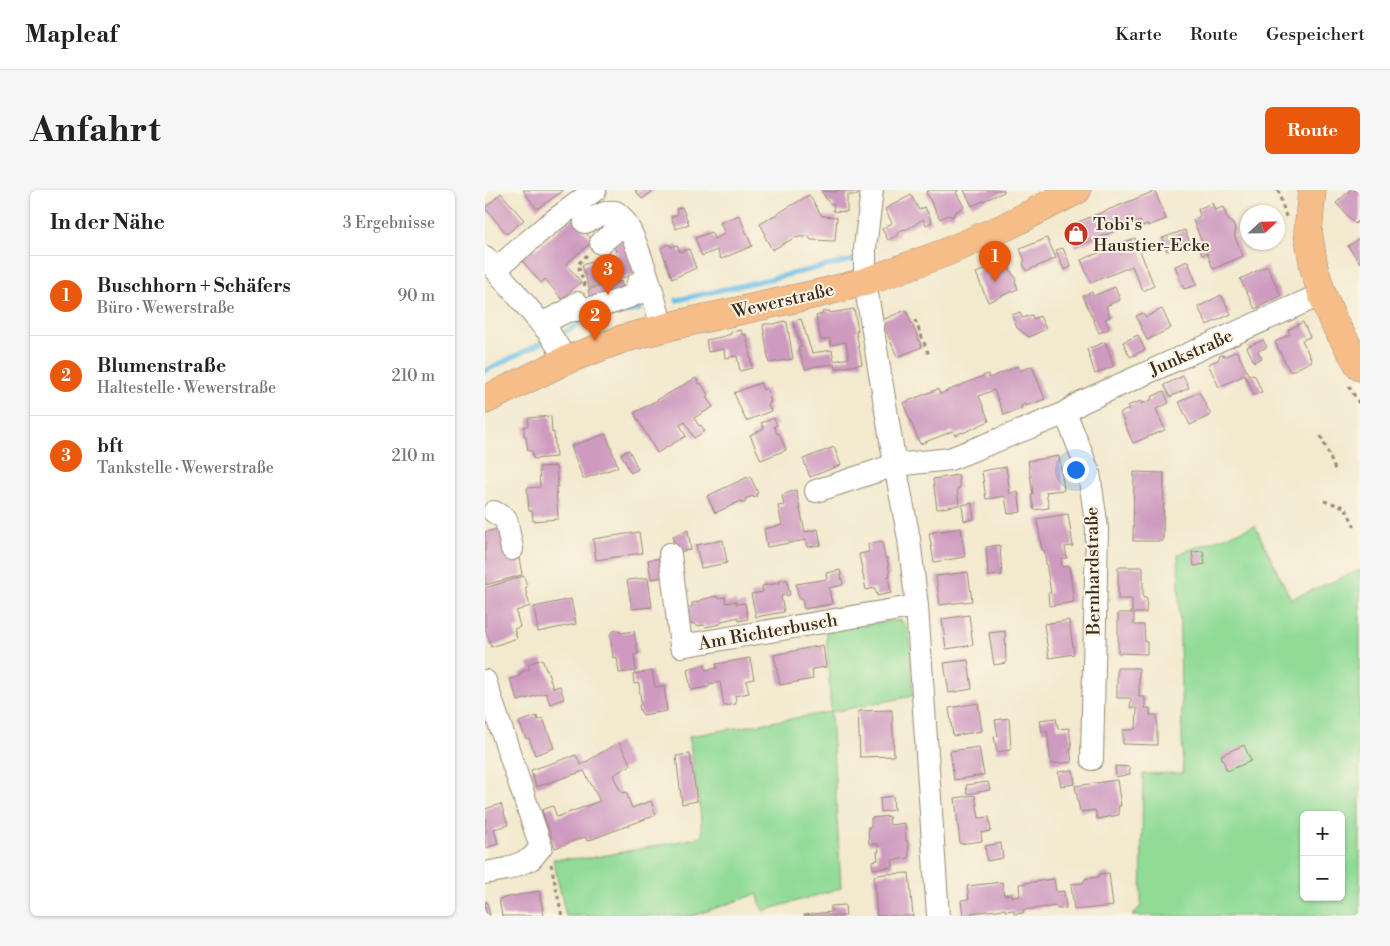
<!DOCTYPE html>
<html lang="de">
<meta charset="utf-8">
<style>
:root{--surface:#fff;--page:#f6f6f6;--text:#222;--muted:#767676;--line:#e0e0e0;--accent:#ea580c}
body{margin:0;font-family:"Libre Bodoni",serif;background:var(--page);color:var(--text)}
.controls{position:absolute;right:15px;bottom:15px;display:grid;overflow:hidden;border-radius:8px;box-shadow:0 1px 4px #0004}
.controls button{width:45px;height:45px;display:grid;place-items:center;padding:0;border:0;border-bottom:1px solid var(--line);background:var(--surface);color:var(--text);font:25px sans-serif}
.compass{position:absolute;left:755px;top:15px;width:45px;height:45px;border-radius:50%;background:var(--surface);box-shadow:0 1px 4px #0004;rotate:68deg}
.you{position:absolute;left:590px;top:279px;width:18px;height:18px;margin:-12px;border:4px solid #fff;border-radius:50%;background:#1a73e8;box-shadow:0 0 0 8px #1a73e833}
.badge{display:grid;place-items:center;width:32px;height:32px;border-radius:50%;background:var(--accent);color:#fff;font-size:16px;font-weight:700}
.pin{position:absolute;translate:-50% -41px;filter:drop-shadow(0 1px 2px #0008)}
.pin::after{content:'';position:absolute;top:26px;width:18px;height:15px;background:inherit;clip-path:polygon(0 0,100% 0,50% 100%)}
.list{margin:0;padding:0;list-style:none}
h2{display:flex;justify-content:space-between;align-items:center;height:65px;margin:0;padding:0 20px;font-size:21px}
h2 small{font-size:16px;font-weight:400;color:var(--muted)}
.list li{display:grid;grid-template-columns:32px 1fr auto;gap:15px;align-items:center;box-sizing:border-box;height:80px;padding:0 20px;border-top:1px solid var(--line)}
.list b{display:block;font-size:19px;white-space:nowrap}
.list p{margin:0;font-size:16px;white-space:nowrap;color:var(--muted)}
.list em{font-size:16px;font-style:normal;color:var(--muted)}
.map{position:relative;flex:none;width:875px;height:726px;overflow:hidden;border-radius:8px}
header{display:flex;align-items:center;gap:30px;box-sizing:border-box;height:70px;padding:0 25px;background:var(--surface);border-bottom:1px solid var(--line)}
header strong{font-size:24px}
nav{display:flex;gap:28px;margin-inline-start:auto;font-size:18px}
.intro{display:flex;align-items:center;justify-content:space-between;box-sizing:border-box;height:120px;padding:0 30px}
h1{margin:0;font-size:35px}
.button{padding:12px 22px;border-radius:8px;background:var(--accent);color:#fff;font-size:18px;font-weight:700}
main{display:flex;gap:30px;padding:0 30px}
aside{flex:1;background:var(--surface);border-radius:8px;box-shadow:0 1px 4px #0004}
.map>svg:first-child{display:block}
.green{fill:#91db97;stroke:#66825a;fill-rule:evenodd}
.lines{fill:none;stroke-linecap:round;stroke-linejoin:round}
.stream{stroke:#6abfe6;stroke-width:5}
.building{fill:#ce9ac0}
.minor-casing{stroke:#968a76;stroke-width:24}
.major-casing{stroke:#968a76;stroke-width:29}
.path{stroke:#968a76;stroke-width:3;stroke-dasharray:4 4;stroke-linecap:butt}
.minor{stroke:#fff;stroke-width:22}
.major{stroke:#f7bd88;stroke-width:28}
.labels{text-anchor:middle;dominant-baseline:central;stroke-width:4;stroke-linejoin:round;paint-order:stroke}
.poi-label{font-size:18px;fill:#3b2a1e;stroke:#fcf5e5;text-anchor:start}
.street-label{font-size:18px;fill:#3b2a1e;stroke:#fcf5e5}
</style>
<header>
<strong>Mapleaf</strong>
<nav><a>Karte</a><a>Route</a><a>Gespeichert</a></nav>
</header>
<div class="intro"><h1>Anfahrt</h1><a class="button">Route</a></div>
<main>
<aside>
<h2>In der Nähe<small>3 Ergebnisse</small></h2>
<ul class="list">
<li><span class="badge">1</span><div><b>Buschhorn + Schäfers</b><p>Büro · Wewerstraße</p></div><em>90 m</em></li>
<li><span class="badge">2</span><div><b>Blumenstraße</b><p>Haltestelle · Wewerstraße</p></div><em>210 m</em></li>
<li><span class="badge">3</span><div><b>bft</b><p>Tankstelle · Wewerstraße</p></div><em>210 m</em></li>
</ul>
</aside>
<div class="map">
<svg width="875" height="726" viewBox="0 0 875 726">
<rect width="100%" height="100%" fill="#fcf5e5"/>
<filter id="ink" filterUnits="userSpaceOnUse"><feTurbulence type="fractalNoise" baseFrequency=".02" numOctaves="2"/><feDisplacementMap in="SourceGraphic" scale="10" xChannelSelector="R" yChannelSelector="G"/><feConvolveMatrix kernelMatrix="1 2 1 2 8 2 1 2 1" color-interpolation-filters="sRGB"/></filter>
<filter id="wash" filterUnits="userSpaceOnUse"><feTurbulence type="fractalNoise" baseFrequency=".0096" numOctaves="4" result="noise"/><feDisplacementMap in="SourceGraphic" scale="20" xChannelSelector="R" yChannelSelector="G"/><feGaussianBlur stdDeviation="1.12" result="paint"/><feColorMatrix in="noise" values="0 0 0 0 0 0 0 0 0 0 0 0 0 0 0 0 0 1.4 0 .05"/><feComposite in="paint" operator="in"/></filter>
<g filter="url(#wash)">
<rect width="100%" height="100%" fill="#f2e9ce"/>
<path class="green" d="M770 336 806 409 875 380V726H647L656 716 658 584 698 583 693 364ZM819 625H856V707H819Z
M416 430 424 442 428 506 346 522 356 698 278 721 272 704 207 726H81L68 669 106 668 217 647 215 619 204 546 346 522 341 439Z"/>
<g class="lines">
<path class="stream" d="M192 110 368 70
M72 146 101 131 155 119
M0 181 62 150"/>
</g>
<g id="blocks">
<path class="building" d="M38 0H79L52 19Z
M150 0H170L157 9Z
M351 0H373V5H362V22L348 21 349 14 344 13 336 1 351 2Z
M444 0H474L471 2 479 17 470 22 468 27 463 25 455 29 441 2Z
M479 0H519V2L487 16Z
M864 0H875V29L870 34 851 13 864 1Z
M670 1 681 29 663 36V34L657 36 655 31 591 57 583 36Z
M16 3 39 30 22 44 0 18Z
M324 5 337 26 352 27 350 51 326 50 323 45 318 48 317 46 312 48 311 47 287 60 279 45 280 43 275 34Z
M426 5 434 20 440 17 447 32 441 35 438 29 426 37 420 40 419 39 412 43 413 45 403 50 397 39 407 33 400 19Z
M727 13 730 20 738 17 743 30 748 34 750 40V45H749L758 66 728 79 722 63 717 65 714 57 718 55 708 30 715 26 713 19Z
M197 17 204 34 191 39 186 27 193 24 191 19Z
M254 25 267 56 236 69 232 60 217 66 210 48 226 42 229 49 240 44 235 33Z
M88 28 108 51 81 74 96 92 77 109 60 89 56 93 35 68 48 57 50 60Z
M700 40 705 53 682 61 677 48Z
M562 48 571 68 541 81 538 72 540 71 535 59Z
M650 48 669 96 658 101 647 76 606 93 596 70Z
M875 48V73L863 56Z
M140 50 150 84 104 98 97 75 132 65 128 53Z
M184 54 186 57 192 55 195 62 204 59 211 78 189 88H187L176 58Z
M578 58 586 77 579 80 571 60Z
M521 70 528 85H529L531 90H530L533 99 503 112 491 83Z
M703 71 712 95 699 99 690 76Z
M782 76 796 106 770 119 755 89Z
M136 91 143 116 111 125 103 100Z
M630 97 635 110 621 116 625 127 620 129 624 139 614 143 598 106 607 102 608 106Z
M736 105 746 124 722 135 713 117Z
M369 119 373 141H371L377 174 350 179 349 174 331 176 320 179 313 157 316 156 308 131 316 129 327 163 347 160 349 171 364 168 361 152 346 155 345 148 336 150 331 126 338 124 337 122 345 121V123Z
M677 119 686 138 662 150 651 126 658 123 661 127Z
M421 120 437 157 412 167 397 130Z
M535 122 537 128 547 125 548 129 555 126 561 139 544 147 532 138 527 125Z
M300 131V132H302L308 169 284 173 278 136H279V134H289Z
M818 132 825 147 817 150 827 171 805 182 790 152 805 144 803 140Z
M256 140 257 145 261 144 267 178 255 181 252 166 240 168 239 159 223 162 221 150 236 147 246 144V142Z
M653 145 660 160 645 167 638 152Z
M778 150 782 157 773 161 777 168 769 172 762 157Z
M620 152 626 167H625L629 176 610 184 602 159Z
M752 161 763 184 770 186 777 202 769 205 760 185 734 197 723 174 733 170 735 165 741 166Z
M533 176 535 181 547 176 560 209 541 216 540 214 536 216 537 218 519 225 509 200 494 206 504 231 478 243V242L470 245 468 241 435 254 418 213 453 199 455 204 503 184 504 188Z
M698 186 704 198 685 207 679 195Z
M211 188 214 194 216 193 223 205 221 207 228 217 209 228 214 236 216 235 220 241 209 248 200 232 195 235 201 246 172 263 149 223Z
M275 193 278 200 281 198 284 206 286 213 283 214 286 221 261 231 249 203Z
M679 201 684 213 671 219 680 240 648 253 635 223 644 219 642 216 656 211 657 214 667 209 666 207Z
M714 202 726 225 705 235 694 212Z
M66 226 67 243 69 242 71 267 48 269 47 261H43L41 246H39V236H43V228Z
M289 228 292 235 289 236 292 244 294 243 301 260 276 270 265 245 279 239 276 233Z
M121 244 133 277 98 289 86 256Z
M349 257 356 275 325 287 318 269Z
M144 260 153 279 146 283 136 264Z
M574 266 579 300 561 302 564 318 549 320 546 304H548L543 271Z
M71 276 73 297H71L73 329 48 331 47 321H44L42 298 55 297 54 277Z
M521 277 525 303 533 302 536 322 523 324 520 306 501 309 497 281Z
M649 282 679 283 678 351H648Z
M473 285 475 298H472L474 315 452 319 448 289Z
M265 286 273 303 271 304 272 306 269 308 268 306 260 309 261 312 257 313 256 311 230 323 222 306Z
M311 300 320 342 333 339 336 355 322 357 321 350 282 357 279 339 297 335 293 316 299 315 297 305Z
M487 313 489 329 479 331 477 315Z
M583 324 588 356 580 357 582 368 576 369 577 377 584 376 589 412 564 416 563 403H566L559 360 557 361 552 329Z
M17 338 33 362 37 385 0 395V342Z
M476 338 480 367 449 372 444 343Z
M203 340 206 360 190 362 188 346Z
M154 342 157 363 111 370 108 349Z
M238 350 242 373 216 378 211 355Z
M397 351 400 368H402L405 386H403L406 403 392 406 390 398 381 400 374 364 384 362 383 354Z
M515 355 517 385 503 386 501 357Z
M718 361 720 374 709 376 707 362Z
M178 368 180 387 166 389 163 370Z
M633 377H658V408H662L661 423H649V435H659L660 452H662V464L633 463V423H647V409H633Z
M355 380 358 395 344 398 347 414 319 419 317 409H314L311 394 342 389 341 383Z
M483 382 487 411 455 415 451 386Z
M39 386 42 397 40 398 45 416 31 421 35 437 29 439 32 448 6 457 0 438V398Z
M163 388 167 417 147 419 142 390Z
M302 390 305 405 296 406 299 422 271 427 266 404 278 402 277 396 294 393 293 391Z
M231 406 234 408 240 407 241 413 251 411V414L260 413 263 429 254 431 253 427 237 431 235 434 221 437 219 435 211 436 210 433 202 435 199 418 207 417V413L213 412 215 410Z
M86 409 91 434 53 442 49 417Z
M484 425 488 455 461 459 457 429Z
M584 430 589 464 564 468 559 434Z
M133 440 136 443 149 441 153 464 149 465 151 481 134 483 132 467 128 468 125 444 128 441Z
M520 441 521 473 509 475 504 443Z
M338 455 341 477 327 479 328 489 295 495 289 465Z
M265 468 269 489 261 491 264 503 250 506 251 514 239 516 235 492 224 494V497L206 500 202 479 220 475 221 480 232 478 231 474Z
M57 469 61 480H62L68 498 75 496 79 509 65 514 61 503 33 511 25 489 35 486 34 484 37 483V482L45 479 43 474Z
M483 470 487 499 464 503 459 473Z
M632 478H654V507H660V518H665V525H672V555L638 554V540H648L651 538 652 518H645L646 508H632Z
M167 481 170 497 179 496 182 521 158 525 155 521 154 516 156 513 154 493 149 494 148 484Z
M493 513 497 541 468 546 464 518Z
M407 520 409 566 375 567 373 521Z
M52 526 53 530 58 528 69 558 50 565 44 548 41 549 34 532Z
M524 528 526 560 512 562 509 547 513 546 510 530Z
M571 528 573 539 584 538 587 559H585L587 572 566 574 562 541 557 542 555 530Z
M134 552 146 575 128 585 131 592 137 603 141 602 147 618 166 611 171 625 102 651 100 647 70 658 57 620 68 616 72 627 115 611 99 581 51 597 46 580 91 565 96 575Z
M759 555 766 571 742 581 736 565Z
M494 557 499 585 469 590 465 561Z
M205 564 212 611 197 614 191 566Z
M630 576 644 577 645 584 631 587Z
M588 580 590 594 576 596 573 582Z
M632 590 636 616H633L634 625 612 629 610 620 595 622 590 596Z
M503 592 505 600 482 604 481 595Z
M490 605 494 628 504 627 506 641 496 643 497 651 475 654 470 608Z
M408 606 409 620 396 622 395 608Z
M16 614 23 635 9 639 13 654 0 658V642L1 641 0 619Z
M404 626 405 635 420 633 421 651H423L424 668 407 670 408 677 388 679 387 671 393 670 392 662H394L393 654H384L383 637H386V628Z
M516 653 518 668 502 671 500 656Z
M405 683V684L424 683 428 726H392L389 686Z
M624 683 628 716 589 720 586 694 598 693 600 689 613 687 615 684Z
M569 689 571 702 579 701 581 718 572 719V716L538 720V723L529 724V720L520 721V719L486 723 487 725 478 726 476 710 484 709 482 696 517 692 519 705 527 704V707L535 706 534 694Z
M54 701 59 726H17L14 709Z
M0 712H2L5 726H0Z
M360 715 361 726H319V725L346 722V716Z"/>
</g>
</g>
<g filter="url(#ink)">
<use href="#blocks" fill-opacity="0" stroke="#968a76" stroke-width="1"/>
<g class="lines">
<defs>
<path id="minor" d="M387 0 380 58V92L410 275 424 349 432 416 453 726
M116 53 140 33
M0 67 65 144 75 160 79 171
M11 79 60 37 110 0
M153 93 166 97 177 138
M82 121C111 119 140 110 166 97 160 81 145 27 130 22 121 20 108 29 100 32
M56 134 82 121 92 113
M576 225 584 232 604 283 612 339 607 569
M331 301 410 275 465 269 576 225 597 212 837 104
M9 322 21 329 27 359
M185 364 196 456 432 416
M0 491 56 657 46 669 22 679 0 683"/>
<path id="major" d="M827 0 823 42 829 78 837 104 848 131 875 177
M0 210 79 171 137 149 198 133 331 104 380 92 459 63 520 37 592 0"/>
</defs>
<use href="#minor" class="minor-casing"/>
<use href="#major" class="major-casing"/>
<path class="path" d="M793 0 802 30
M100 96 93 75 95 72 102 65
M430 130 444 165
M864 196 875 215
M836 246 851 282
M839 311 860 317 870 337
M66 674 77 726"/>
<use href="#minor" class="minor"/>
<use href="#major" class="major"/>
</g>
</g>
<defs>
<symbol id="shop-disc" viewBox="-11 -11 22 22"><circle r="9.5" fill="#c8321e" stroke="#fcf5e5"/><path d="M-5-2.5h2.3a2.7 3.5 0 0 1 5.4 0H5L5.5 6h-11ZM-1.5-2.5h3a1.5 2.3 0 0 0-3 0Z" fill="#fff"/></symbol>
</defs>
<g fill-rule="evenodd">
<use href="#shop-disc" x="577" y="30" width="28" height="28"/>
</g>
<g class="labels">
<g class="poi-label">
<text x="608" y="34">Tobi's<tspan x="608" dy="21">Haustier-Ecke</tspan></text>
</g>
<g class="street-label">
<text transform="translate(298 111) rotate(-13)">Wewerstraße</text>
<text transform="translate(706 163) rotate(-24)">Junkstraße</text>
<text transform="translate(608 381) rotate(-91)">Bernhardstraße</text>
<text transform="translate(283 442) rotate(-10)">Am Richterbusch</text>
</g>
</g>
</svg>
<div class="controls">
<button>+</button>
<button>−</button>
</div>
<svg class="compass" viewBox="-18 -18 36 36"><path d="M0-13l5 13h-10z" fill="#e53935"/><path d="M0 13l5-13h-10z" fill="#767676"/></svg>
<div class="you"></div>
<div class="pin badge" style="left:510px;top:92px">1</div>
<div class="pin badge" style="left:110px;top:151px">2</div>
<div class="pin badge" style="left:123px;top:105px">3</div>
</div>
</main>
